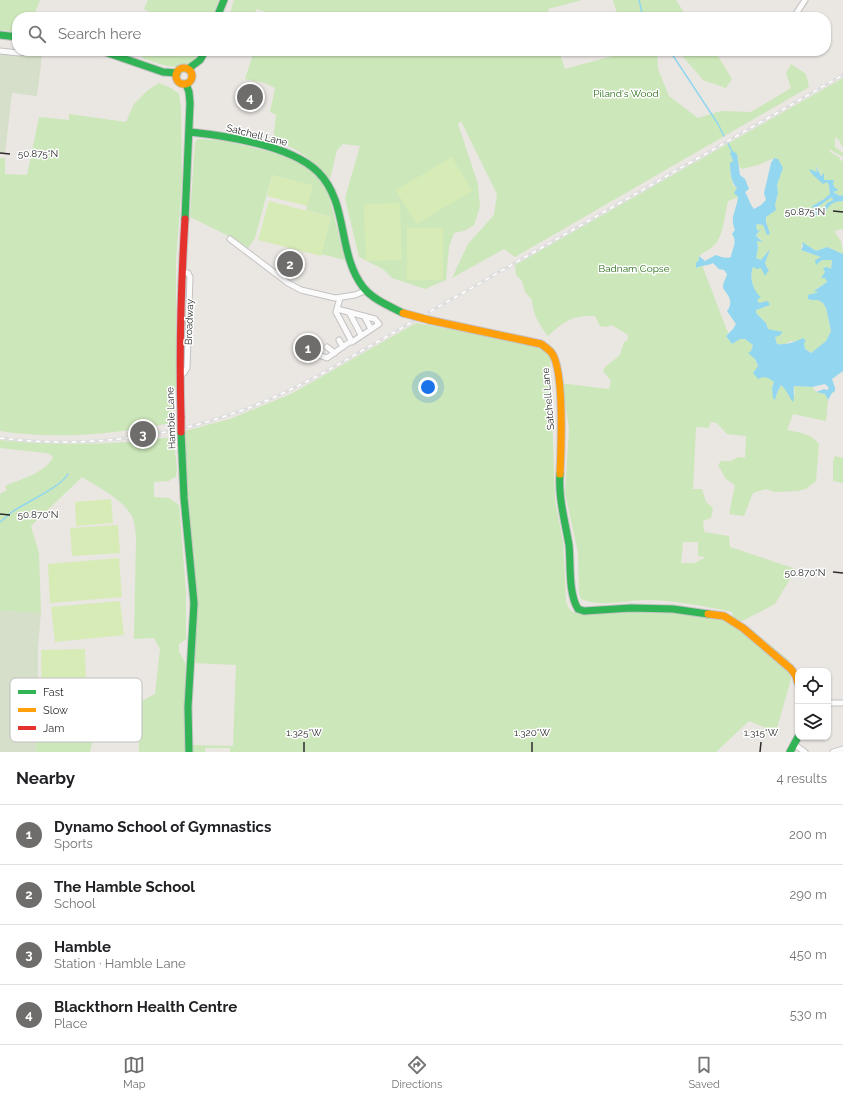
<!DOCTYPE html>
<meta charset="utf-8">
<style>
:root{--surface:#fff;--page:#f6f6f6;--text:#202124;--muted:#757577;--line:#e0e0e0;--accent:#6e6d6c}
body{margin:0;font-family:Raleway,sans-serif;background:var(--page);color:var(--text)}
.controls{position:absolute;right:12px;bottom:12px;display:grid;overflow:hidden;border-radius:8px;box-shadow:0 1px 3px #0004}
.controls button{width:36px;height:36px;display:grid;place-items:center;padding:0;border:0;border-bottom:1px solid var(--line);background:var(--surface);color:var(--text);font:20px sans-serif}
.you{position:absolute;left:428px;top:387px;width:14px;height:14px;margin:-10px;border:3px solid #fff;border-radius:50%;background:#1a73e8;box-shadow:0 0 0 6px #1a73e833}
.badge{display:grid;place-items:center;width:26px;height:26px;border-radius:50%;background:var(--accent);color:#fff;font-size:13px;font-weight:700}
.pin{position:absolute;translate:-50% -50%;border:2px solid #fff;box-shadow:0 1px 4px #0006}
.list{margin:0;padding:0;list-style:none}
h2{display:flex;justify-content:space-between;align-items:center;height:52px;margin:0;padding:0 16px;font-size:17px}
h2 small{font-size:13px;font-weight:400;color:var(--muted)}
.list li{display:grid;grid-template-columns:26px 1fr auto;gap:12px;align-items:center;box-sizing:border-box;height:60px;padding:0 16px;border-top:1px solid var(--line)}
.list b{display:block;font-size:15px;white-space:nowrap}
.list p{margin:0;font-size:13px;white-space:nowrap;color:var(--muted)}
.list em{font-size:13px;font-style:normal;color:var(--muted)}
.icon{flex:none;width:22px;height:22px;fill:none;stroke:currentColor;stroke-width:2;stroke-linecap:round;stroke-linejoin:round}
.map{position:relative;flex:none;width:843px;height:752px;overflow:hidden}
.search{position:absolute;background:var(--surface);box-shadow:0 1px 3px #0004;left:12px;right:12px;top:12px;height:44px;display:flex;align-items:center;gap:10px;box-sizing:border-box;padding:0 14px;border-radius:16px;color:var(--muted);font-size:15px}
.sheet{height:292px;background:var(--surface)}
nav{display:flex;justify-content:space-around;align-items:center;box-sizing:border-box;height:56px;border-top:1px solid var(--line);background:var(--surface);font-size:11px;color:var(--muted)}
nav a{display:grid;justify-items:center;gap:2px}
nav .on{color:var(--accent)}
.map>svg:first-child{display:block}
.green{fill:#cce7b9;fill-rule:evenodd}
.cemetery{fill:#d6dfc9}
.pitch{fill:#d7ebb7}
.water{fill:#92d7ef}
.lines{fill:none;stroke-linecap:round;stroke-linejoin:round}
.stream{stroke:#92d7ef;stroke-width:1.5}
.street-casing{stroke:#c4c2c3;stroke-width:7}
.fast-casing{stroke:#c4c2c3;stroke-width:9}
.slow-casing{stroke:#c4c2c3;stroke-width:9}
.jam-casing{stroke:#c4c2c3;stroke-width:9}
.street{stroke:#fcfbfb;stroke-width:5}
.fast{stroke:#30b455;stroke-width:7}
.slow{stroke:#ff9f0a;stroke-width:7}
.jam{stroke:#e5322d;stroke-width:7}
.rail-casing{stroke:#dededf;stroke-width:3}
.rail{stroke:#fff;stroke-width:1.5;stroke-dasharray:4.5;stroke-linecap:butt}
.slow-bridge-casing{stroke:#c4c2c3;stroke-width:9;stroke-linecap:butt}
.jam-bridge-casing{stroke:#c4c2c3;stroke-width:9;stroke-linecap:butt}
.slow-bridge{stroke:#ff9f0a;stroke-width:7}
.jam-bridge{stroke:#e5322d;stroke-width:7}
.ticks{fill:none;stroke:#2c2c2c;stroke-width:1.5}
.labels{text-anchor:middle;dominant-baseline:central;stroke-width:3;stroke-linejoin:round;paint-order:stroke}
.park-label{font-size:10px;fill:#296e17;stroke:#fff}
.street-label{font-size:10px;fill:#2c2c2c;stroke:#fff}
.key{fill:#fff;stroke:#c0c0c0;stroke-width:1}
.key-label{font-size:11px;fill:#2c2c2c}
.ticks-label{font-size:10px;text-anchor:middle;fill:#2c2c2c;stroke:#fff;stroke-width:3;stroke-linejoin:round;paint-order:stroke}
</style>
<div class="map">
<svg width="843" height="752" viewBox="0 0 843 752">
<rect width="100%" height="100%" fill="#eae6e2"/>
<path class="green" d="M0 0H40L35 13 43 17H17V32L0 30Z
M148 0H219L212 17H158L144 9Z
M234 0H582L548 9 550 17H264L265 12 256 9 255 16 238 17 230 14Z
M613 0H676L687 17H618Z
M144 51H200C186 76 163 65 142 58Z
M254 51H559L565 69 627 52V51H657L658 69 669 96 698 118 721 111 751 112 791 88 786 73 791 64 806 74 809 87 515 257 504 249 452 278 468 244 494 215 497 194 461 121 458 124 478 184 480 207 474 225 464 231 454 233 449 247 446 280 425 289 392 278 383 269 359 257 345 198 360 146 343 144 337 150 330 179C315 164 296 144 273 142L276 115 270 112 275 88 265 83 245 79Z
M678 51H715L732 79 726 88 703 80Z
M843 78V148L839 140 835 137V147L843 153V157L829 149 830 152 840 158V161L843 160V195L840 196 832 191 835 188 833 184 824 180 823 174 821 176 819 170 816 167 817 172 811 173 827 182 829 185 830 194 824 199 812 207 816 208 832 197 834 200 824 208 821 212 812 211 822 214C829 206 831 201 843 201V229L834 231 841 241 843 254 827 247 816 251 802 243 801 250 809 253 822 257V260L832 259 831 269 825 272 827 282 815 290 820 292 808 298 812 300H818L823 303 826 308 831 332 826 341 811 353 805 349 804 343 791 341 785 344H777L775 337 780 332 768 329 766 323 756 313V310L762 302 759 304 757 300 759 296C752 289 750 275 753 267L762 268 765 275 769 269 767 268 765 263 769 250 761 260 755 258 758 248 757 240 762 242 761 239 756 236 760 230 758 231 756 227 757 224 763 225 767 235 766 217 771 212 777 199 778 193 777 185 783 168 777 159 774 158 758 165 742 169 739 166 737 154 730 171 733 185 737 188 738 197 728 201C725 214 724 230 717 242 713 248 705 251 699 256V260L696 268 702 265 728 333 726 336 732 344 739 339H745L753 345 751 351 758 367 755 371 770 378 774 382 772 388 775 400 777 393 781 385 787 390 788 396 795 395 794 386 812 387 816 392 825 394 828 400 826 421 793 414 787 430C801 433 810 433 819 444L816 481 806 489 797 491 774 492 766 489 753 493 744 516 729 514 735 485 726 479 718 465 721 461H731L738 457 745 458 746 436 727 434 717 423 711 422 709 428 696 427 693 489H702L706 502 713 508 711 518 703 521 704 532 729 536 730 547 796 569 775 604 742 621 732 618 733 613 729 611C701 606 674 600 646 600 624 600 602 608 581 599L579 593 578 553 565 493 569 429 564 396 559 394V383L609 389 611 381 603 371 605 367 620 355 624 342 627 341 628 338V335L612 325 606 327 600 326 595 316C571 315 565 321 548 336 540 327 532 312 532 300L525 292 522 281 516 275 515 265ZM683 542H698V556L706 557 695 563H681Z
M159 83 171 88 179 94 181 109 182 181 176 260V385L171 423C114 434 57 440 0 431V158H5V174L27 175 39 117 69 120V114L126 122 134 104 148 90Z
M198 139 225 141 275 153 304 164 327 187 345 260 321 254 331 217 306 210 312 185 272 175 255 238 248 248 229 236 190 217 195 142Z
M416 323 540 346 546 351 550 357 555 500 563 542 566 601 568 607 571 611 575 613 630 610 674 611 725 619 743 628 751 629 790 661 787 666 791 679 776 732 749 721 716 752H230V748H205V752H139L138 703 155 694 160 649 154 638 134 639 136 537C135 529 135 519 130 513 119 497 98 487 82 477L31 526 39 553 41 613 0 611V494L7 490 5 486C20 479 46 473 53 457L50 454 46 453 0 448V440C57 446 116 445 173 437L177 468 176 477 172 478 169 481 154 482V497L169 498 179 505 186 592V639L179 644V652L186 664 185 675 192 745 233 746 236 665 195 663C197 625 193 588 191 550 188 510 186 470 185 431L230 419 291 394Z
M835 456 843 458V483L833 481V461Z
M98 716 90 752H35L38 724 85 720Z"/>
<path class="cemetery" d="M0 52 42 56 37 96 12 93 5 154 0 153Z
M0 611 41 613 38 647V724L35 752H0Z"/>
<path class="pitch" d="M452 157 472 191 416 224 396 190Z
M272 175 313 185 307 206 267 196Z
M269 201 331 217 321 256 258 240Z
M400 203 402 260 366 261 364 204Z
M407 228H443V280H407Z
M111 499 113 523 76 526 75 502Z
M118 525 120 553 72 556 70 528Z
M119 558 122 597 50 603 48 564Z
M120 601 124 635 55 642 51 607Z
M85 649 87 717 42 718 41 650Z"/>
<path class="water" d="M733 151 737 154 740 175 745 179 749 189 745 192C749 198 750 205 754 209L761 205 766 200 764 193 771 163 774 158 778 159 783 168 777 185 778 193 775 205 776 210 766 217V222L770 234 767 235 763 225 757 224 756 227 758 231 761 229 757 234 756 236 763 242 757 241 758 248 756 258 761 260 770 249 765 263 767 268 769 270 765 276 761 268 757 269 753 267C749 277 753 291 761 297L757 300 759 303 768 301 770 305 756 310V313L766 323 768 329 783 332 779 336 775 337 777 344C786 345 795 342 803 338L806 341 804 343 805 349 811 353 826 341 831 331 826 308 823 303 818 300H812L808 299V295L819 292 814 291 827 282 825 278H821L825 272 823 268 827 267 831 269 832 260H822L816 265 815 260 821 257 801 250 803 246 802 242 816 251 827 247 843 254V371L832 379 835 388V391L832 393 828 400 825 394 816 392 824 389 827 390 829 388 825 384 812 387 794 386C793 392 795 395 793 402 788 396 787 390 781 385L777 393 775 400 773 398 772 388 774 382C768 377 765 376 758 379L753 373 758 366 755 359 748 353 751 351 753 345 745 339H740L732 344 726 336 733 329 736 324 727 311C736 299 724 293 723 287 723 283 726 278 727 274L724 270 719 269 713 263C707 266 702 265 696 268V263L699 260V256L705 261 716 255C721 257 726 259 731 257 732 248 738 243 732 234L735 230C729 218 737 209 738 197L734 193 737 188C731 183 730 171 730 163L733 161 730 153Z
M816 166 821 176 824 173V180H834L833 184 835 188 839 190 833 192 840 196 843 195V201C826 201 828 214 819 215 815 215 810 213 806 212L812 211 821 212 827 203 833 200 832 197 816 208 811 207 824 199 830 194 829 185 827 182 823 184C819 180 811 174 809 169L817 172Z"/>
<g class="lines">
<path class="stream" d="M639 0 643 17
M670 51 718 124 724 136
M728 143 732 152
M0 522C4 519 8 515 12 512 26 502 60 488 68 474"/>
<defs>
<path id="street" d="M794 17 805 0
M0 51 19 53 35 51
M230 239 288 283 301 290 335 298 355 295 367 290
M337 309 375 319 379 324 352 342 336 312 340 298
M349 312 361 335
M364 316 371 329
M339 340 343 347
M327 347 335 353
M319 355 327 358 351 341
M180 373H184L187 368 190 277 188 273 182 272
M828 703H843
M795 745 805 752
M833 752 843 749"/>
<path id="fast" d="M217 17 224 0
M0 35 17 37
M102 51 163 72 177 73
M188 69 200 60 205 51
M190 132C227 136 291 145 318 172 349 203 337 253 363 287 372 299 389 306 403 313
M185 219 190 103 189 92 186 84
M181 432 184 498 194 603 188 707 189 752
M560 474C558 497 565 521 569 545 571 564 568 593 578 609L584 611 631 608 673 609 708 614
M790 752 798 737"/>
<path id="slow" d="M176 76a8 8 0 1 1 16 0a8 8 0 1 1-16 0Z
M429 320 541 344C544 346 548 349 551 352 565 368 561 451 560 474
M708 614 724 616 743 628 791 669 796 676 798 683"/>
<path id="jam" d="M181 417C179 351 181 285 185 219"/>
</defs>
<use href="#street" class="street-casing"/>
<use href="#fast" class="fast-casing"/>
<use href="#slow" class="slow-casing"/>
<use href="#jam" class="jam-casing"/>
<use href="#street" class="street"/>
<use href="#fast" class="fast"/>
<use href="#slow" class="slow"/>
<use href="#jam" class="jam"/>
<defs>
<path id="rail" d="M0 438C80 448 164 439 240 411 269 401 296 387 323 373L843 75"/>
</defs>
<use href="#rail" class="rail-casing"/>
<use href="#rail" class="rail"/>
<defs>
<path id="slow-bridge" d="M403 313 429 320"/>
<path id="jam-bridge" d="M181 417V432"/>
</defs>
<use href="#slow-bridge" class="slow-bridge-casing"/>
<use href="#jam-bridge" class="jam-bridge-casing"/>
<use href="#slow-bridge" class="slow-bridge"/>
<use href="#jam-bridge" class="jam-bridge"/>
</g>
<path class="ticks" d="M0 153 10 154M833 211 843 212M0 514 10 515M833 572 843 573M304 752V742M532 752V742M760 752 761 742"/>
<g class="labels">
<g class="park-label">
<text x="626" y="93">Piland's Wood</text>
<text x="634" y="268">Badnam Copse</text>
</g>
<g class="street-label">
<text transform="translate(257 135) rotate(14)">Satchell Lane</text>
<text transform="translate(189 322) rotate(-88)">Broadway</text>
<text transform="translate(548 399) rotate(-95)">Satchell Lane</text>
<text transform="translate(171 418) rotate(-92)">Hamble Lane</text>
</g>
</g>
<rect x="10" y="678" width="132" height="64" rx="6" class="key"/>
<rect x="18" y="690" width="18" height="4" fill="#30b455"/>
<rect x="18" y="708" width="18" height="4" fill="#ff9f0a"/>
<rect x="18" y="726" width="18" height="4" fill="#e5322d"/>
<g class="key-label">
<text x="43" y="696">Fast</text>
<text x="43" y="714">Slow</text>
<text x="43" y="732">Jam</text>
</g>
<g class="ticks-label">
<text x="38" y="157">50.875°N</text>
<text x="805" y="215">50.875°N</text>
<text x="38" y="518">50.870°N</text>
<text x="805" y="576">50.870°N</text>
<text x="304" y="736">1.325°W</text>
<text x="532" y="736">1.320°W</text>
<text x="761" y="736">1.315°W</text>
</g>
</svg>
<div class="controls">
<button><svg class="icon" aria-label="locate" viewBox="0 0 24 24"><circle cx="12" cy="12" r="6"/><path d="M12 2v4M12 18v4M2 12h4M18 12h4"/></svg></button>
<button><svg class="icon" aria-label="layers" viewBox="0 0 24 24"><path d="M12 4l9 5-9 5-9-5zM3 14l9 5 9-5"/></svg></button>
</div>
<div class="you"></div>
<div class="pin badge" style="left:308px;top:348px">1</div>
<div class="pin badge" style="left:290px;top:264px">2</div>
<div class="pin badge" style="left:143px;top:434px">3</div>
<div class="pin badge" style="left:250px;top:97px">4</div>
<div class="search"><svg class="icon" aria-label="search" viewBox="0 0 24 24"><circle cx="10" cy="10" r="6"/><path d="M15 15l6 6"/></svg>Search here</div>
</div>
<section class="sheet">
<h2>Nearby<small>4 results</small></h2>
<ul class="list">
<li><span class="badge">1</span><div><b>Dynamo School of Gymnastics</b><p>Sports</p></div><em>200 m</em></li>
<li><span class="badge">2</span><div><b>The Hamble School</b><p>School</p></div><em>290 m</em></li>
<li><span class="badge">3</span><div><b>Hamble</b><p>Station · Hamble Lane</p></div><em>450 m</em></li>
<li><span class="badge">4</span><div><b>Blackthorn Health Centre</b><p>Place</p></div><em>530 m</em></li>
</ul>
</section>
<nav>
<a class="on"><svg class="icon" aria-label="map" viewBox="0 0 24 24"><path d="M3 6l6-2 6 2 6-2v14l-6 2-6-2-6 2zM9 4v14M15 6v14"/></svg>Map</a>
<a><svg class="icon" aria-label="directions" viewBox="0 0 24 24"><path d="M12 3l9 9-9 9-9-9zM9 14v-3h6M13 9l2 2-2 2"/></svg>Directions</a>
<a><svg class="icon" aria-label="saved" viewBox="0 0 24 24"><path d="M7 4h10v16l-5-4-5 4z"/></svg>Saved</a>
</nav>
